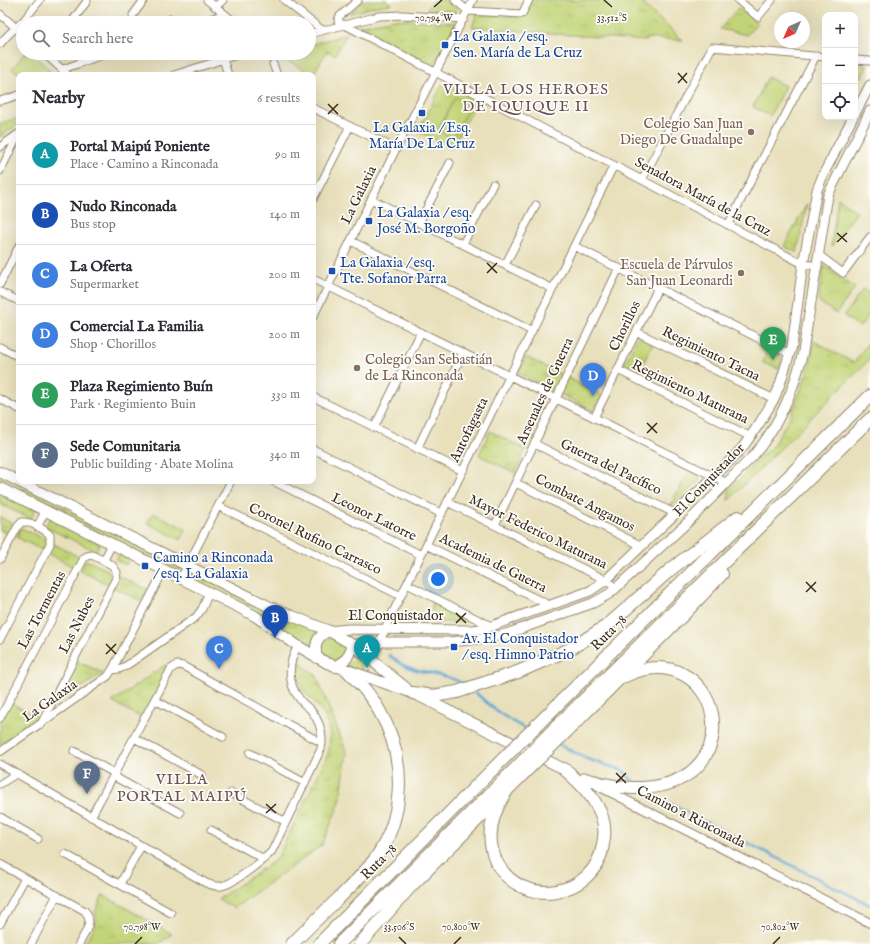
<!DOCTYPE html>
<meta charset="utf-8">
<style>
:root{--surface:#fff;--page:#f2f2f3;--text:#2b2b33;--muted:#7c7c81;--line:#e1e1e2;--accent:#b5179e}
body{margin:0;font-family:"IM FELL English",serif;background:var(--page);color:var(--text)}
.controls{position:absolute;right:12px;top:12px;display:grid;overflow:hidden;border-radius:8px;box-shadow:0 4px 16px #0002}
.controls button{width:36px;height:36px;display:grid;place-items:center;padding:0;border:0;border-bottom:1px solid var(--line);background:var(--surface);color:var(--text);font:20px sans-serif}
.compass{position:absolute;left:774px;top:12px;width:36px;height:36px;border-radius:50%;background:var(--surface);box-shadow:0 4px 16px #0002;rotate:225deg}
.you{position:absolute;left:438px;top:579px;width:14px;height:14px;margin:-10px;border:3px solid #fff;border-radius:50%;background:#1a73e8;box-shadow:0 0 0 6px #1a73e833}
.badge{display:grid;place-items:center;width:26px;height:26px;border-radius:50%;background:var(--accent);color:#fff;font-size:13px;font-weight:700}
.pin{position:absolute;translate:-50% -33px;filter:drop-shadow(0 1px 2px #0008)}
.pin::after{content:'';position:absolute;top:21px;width:14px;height:12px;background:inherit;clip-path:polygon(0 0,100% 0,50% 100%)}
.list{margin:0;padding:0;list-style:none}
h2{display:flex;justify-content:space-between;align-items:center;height:52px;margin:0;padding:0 16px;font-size:17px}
h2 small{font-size:13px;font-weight:400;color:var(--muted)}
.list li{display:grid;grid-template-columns:26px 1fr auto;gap:12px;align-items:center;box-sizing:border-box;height:60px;padding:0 16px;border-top:1px solid var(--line)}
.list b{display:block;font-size:15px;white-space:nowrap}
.list p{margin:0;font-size:13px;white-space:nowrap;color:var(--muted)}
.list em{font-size:13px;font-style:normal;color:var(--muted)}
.icon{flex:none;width:22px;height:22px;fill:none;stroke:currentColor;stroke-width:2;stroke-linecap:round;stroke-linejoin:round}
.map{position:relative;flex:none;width:870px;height:944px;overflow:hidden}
.search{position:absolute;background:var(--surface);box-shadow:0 4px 16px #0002;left:16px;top:16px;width:300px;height:44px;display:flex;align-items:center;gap:10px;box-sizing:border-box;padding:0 14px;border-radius:22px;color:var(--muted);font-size:15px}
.panel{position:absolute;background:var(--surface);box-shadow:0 4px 16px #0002;left:16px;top:72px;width:300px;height:412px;border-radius:8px}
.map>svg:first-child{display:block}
.grass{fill:url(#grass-tufts);stroke:#7e7f4a}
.pitch{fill:#c2d477;stroke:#7e7f4a}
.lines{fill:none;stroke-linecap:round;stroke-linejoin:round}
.stream{stroke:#61a6d6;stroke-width:2.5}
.minor-casing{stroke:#92856c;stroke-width:9}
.tertiary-casing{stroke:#92856c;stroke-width:10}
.secondary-casing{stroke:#92856c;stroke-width:11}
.primary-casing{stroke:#92856c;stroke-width:12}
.motorway-casing{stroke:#92856c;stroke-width:14}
.minor{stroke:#fff;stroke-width:7}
.tertiary{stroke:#fff;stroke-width:8}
.secondary{stroke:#fff;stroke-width:9}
.primary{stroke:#fff;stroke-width:10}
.motorway{stroke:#fff;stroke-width:12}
.motorway-bridge-casing{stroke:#92856c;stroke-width:14;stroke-linecap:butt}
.motorway-bridge{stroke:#fff;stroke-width:12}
.ticks{fill:none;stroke:#3b2a1e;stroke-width:1.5}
.transit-dot{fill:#1a4fb4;stroke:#fdfcf7;stroke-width:1.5}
.education-dot{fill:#8d6e63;stroke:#fdfcf7;stroke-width:1.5}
.labels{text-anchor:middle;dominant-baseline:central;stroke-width:3.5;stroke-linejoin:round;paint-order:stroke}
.transit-label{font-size:14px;fill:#164399;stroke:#fdfcf7;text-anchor:start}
.education-label{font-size:14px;fill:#785e54;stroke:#fdfcf7;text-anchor:end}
.street-label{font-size:14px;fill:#3b2a1e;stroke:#fdfcf7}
.neighbourhood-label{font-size:15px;letter-spacing:1px;fill:#6b5157;stroke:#fdfcf7}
.ticks-label{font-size:10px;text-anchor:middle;fill:#3b2a1e;stroke:#fdfcf7;stroke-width:3.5;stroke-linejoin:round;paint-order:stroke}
</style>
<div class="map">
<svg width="870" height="944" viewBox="0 0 870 944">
<defs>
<pattern id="grass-tufts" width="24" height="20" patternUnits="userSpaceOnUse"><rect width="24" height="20" fill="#c2d477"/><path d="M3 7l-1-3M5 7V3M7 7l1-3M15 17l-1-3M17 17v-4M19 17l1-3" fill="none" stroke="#a8b666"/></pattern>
</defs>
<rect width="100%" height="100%" fill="#fdfcf7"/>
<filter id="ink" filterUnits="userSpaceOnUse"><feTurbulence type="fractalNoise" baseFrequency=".025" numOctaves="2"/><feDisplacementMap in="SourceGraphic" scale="8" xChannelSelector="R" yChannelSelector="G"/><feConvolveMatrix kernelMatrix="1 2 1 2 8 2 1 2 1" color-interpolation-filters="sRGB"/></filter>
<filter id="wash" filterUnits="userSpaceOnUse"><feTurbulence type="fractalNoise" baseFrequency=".012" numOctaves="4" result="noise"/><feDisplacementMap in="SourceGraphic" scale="16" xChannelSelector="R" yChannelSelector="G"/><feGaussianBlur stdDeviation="0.9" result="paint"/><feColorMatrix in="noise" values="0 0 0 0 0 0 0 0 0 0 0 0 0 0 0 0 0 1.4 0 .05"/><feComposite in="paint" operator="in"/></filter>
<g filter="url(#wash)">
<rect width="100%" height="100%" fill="#e8e0bb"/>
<path class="grass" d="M364 0H387L391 4 372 7 349 14Z
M435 0H448L457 9 456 12 426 9Z
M531 0H639L682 40 646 38V41L472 27 477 14 523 17Z
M738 8 757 23 747 35 720 29Z
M395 19 456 23 433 67 358 26Z
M347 34 335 55 327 51 313 75 276 54 309 53V45Z
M855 65 867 66 862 77 855 74Z
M443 83 477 100 452 148 418 131Z
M19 118V123L0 137V123Z
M838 198 857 212 831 247Z
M807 204 797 253 784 246Z
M824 266 855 288 836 314 818 301Z
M638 336 653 344 637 376 622 369Z
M870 340V359L728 501 729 490 773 445 789 419 802 387 810 362 814 341 854 363Z
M767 349 782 357 779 369 763 363Z
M526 357 602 395 594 411 518 373Z
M490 431 526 450 515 473 479 455Z
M689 471 699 476 700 480 669 508Z
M0 476 181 565V569L176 570 172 569 0 483Z
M2 493 35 510 31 519 0 504V497Z
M0 517 15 525 10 534 0 530Z
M50 518 100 544 96 551 45 527Z
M21 528 49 541 44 551 16 537Z
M52 543 81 558 75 568 47 553Z
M121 552 130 557 126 565 116 560Z
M86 560 115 574 110 585 80 571Z
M193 572 321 631 314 637 310 650 190 578Z
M118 576 147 589 141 601 113 587Z
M432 597 475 619 471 621 432 623Z
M329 637C342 639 348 647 342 658L333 662C325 657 318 654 322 643Z
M357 653 368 661 362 664 361 668 362 673 347 666 355 658Z
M76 661 103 673 55 705H50Z
M300 663 316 675 347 753 340 802 322 845 234 908 218 899 277 859 328 754C332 738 330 722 320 709 311 697 300 691 298 675 297 672 299 666 300 663Z
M165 665 171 669 144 719 112 702Z
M9 702 38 717 0 744V718Z
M103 895 172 934 158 944H84C90 934 100 923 95 912Z"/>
<path class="pitch" d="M25 53H30L50 70 46 75H20L12 69Z
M768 77 785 86 770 116 753 107Z
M455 97 470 105 453 138 438 131Z
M863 289 870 294V313L860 327 844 316Z
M153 513 186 529 181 540 147 523Z"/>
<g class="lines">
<path class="stream" d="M389 655C394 659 399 663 405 666 424 674 447 673 465 685
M475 692C493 709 506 719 528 730
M558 744 587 759 622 770 635 783
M647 792 870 905"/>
</g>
</g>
<g filter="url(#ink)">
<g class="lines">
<defs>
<path id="minor" d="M207 0 236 23
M284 0 322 30
M455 0 468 11 522 14 529 0
M738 0 758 17 772 0
M215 7 223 0
M0 14 23 34
M133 15 144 0
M170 19 174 23
M71 23 87 1
M198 23 225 14
M343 24 803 264 818 266
M339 25 338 20 340 16 358 0
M309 34 379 16 403 15 464 19
M0 44 8 35 24 20 40 0
M44 53 68 75
M223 59 228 75
M855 60 870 61
M273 64 277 75
M63 69 108 53
M174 75 243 53
M0 101 19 95
M313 108 396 149
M0 147 18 134
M0 171 19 134
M642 180 712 47 825 57
M313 199 350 126
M371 199 553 289
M419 223 450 163
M728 225 816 56
M351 241 532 331
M463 244 493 184
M574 246 790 354
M819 255 843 273 870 237
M505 265 536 205
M313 279 727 483
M0 284 19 246
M0 292 19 301
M313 317 396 149 473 0
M637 332 774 399
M0 347 19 357
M618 370 751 437
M313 397 463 471
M0 399 19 409
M594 418 658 288
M374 428 421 332
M535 444 676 514
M313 449 442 514
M417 449 463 353
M273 481 421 555
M516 483 642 546
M447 502 606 580 616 588
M218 506 401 596
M495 525 619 268
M37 527 46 510
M426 545 549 605
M0 559 18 526 22 522C30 521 44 529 50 535V544L0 639
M104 560 112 544
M181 578 231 481
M407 584 493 627
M380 642 387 624 614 165
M112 670 119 669 126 666 196 617 202 609 209 593
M155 700 223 737
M0 718 84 558 87 556 92 555 112 565 117 572 116 578 41 724
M134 738 202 775
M74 751 114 773
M0 752 108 676 112 670 164 570
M250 753 305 783
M0 764 206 883C211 885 216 887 221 886 232 885 265 859 272 851L321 749C324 734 320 721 310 709 306 706 302 703 299 698 287 683 288 662 298 646
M113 776 180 813
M0 784 16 774
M231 793 286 822
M0 817 38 839
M91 817 171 669 177 665 183 666 322 743
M211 830 264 859
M65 854 171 913
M0 864 85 911C94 922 85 933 79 944
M120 884 141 846
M0 924 25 878
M31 944 57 895"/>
<path id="tertiary" d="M598 786 870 923"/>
<path id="secondary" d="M855 114 870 85
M329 631 348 629 473 630 486 628 590 591 606 580 724 467 743 447 759 424 774 399 780 384 792 346 803 264 817 190 823 175 853 117
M353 645 369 642H449L488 638 506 634 593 603 609 594 616 588 688 522 753 456C779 426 794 390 803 352L828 195 870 111"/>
<path id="primary" d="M0 472 268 606 329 631 353 645 406 688
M0 488 240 608 255 616 298 646 327 663 413 693 570 772
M317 658C314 645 316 636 329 631
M371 659 374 649 380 642
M336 667 347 658 353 645"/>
<path id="motorway" d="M413 693 433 696 457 692 518 672 570 649 608 625 670 570 738 517
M536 726 870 396
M550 733 870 419
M560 738 687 611 722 574
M585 779C603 784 623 789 642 788 757 782 719 633 625 676
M506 792C492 813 485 837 496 861 520 910 596 898 603 844 605 835 605 826 602 817 595 797 580 782 564 769
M292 944C307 929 322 914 338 899 351 886 364 874 375 859 406 816 406 757 380 712 372 696 360 684 348 671
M319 944 507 755
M339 944 521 763
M360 944 411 886 530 767"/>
</defs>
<use href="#minor" class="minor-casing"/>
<use href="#tertiary" class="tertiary-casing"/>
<use href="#secondary" class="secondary-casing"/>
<use href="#primary" class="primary-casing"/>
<use href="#motorway" class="motorway-casing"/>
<use href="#minor" class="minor"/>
<use href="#tertiary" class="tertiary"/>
<use href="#secondary" class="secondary"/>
<use href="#primary" class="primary"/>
<use href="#motorway" class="motorway"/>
<defs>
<path id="motorway-bridge" d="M507 755 536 726
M521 763 550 733
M530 767 560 738"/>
</defs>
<use href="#motorway-bridge" class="motorway-bridge-casing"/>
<use href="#motorway-bridge" class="motorway-bridge"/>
</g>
</g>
<path class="ticks" d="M604 0 612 7M434 7 442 0M678 73 687 83M678 83 687 73M328 104 338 114M328 114 338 104M837 233 847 242M837 242 847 233M487 263 497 273M487 273 497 263M647 423 657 433M647 433 657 423M806 582 816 592M806 592 816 582M456 613 466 623M456 623 466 613M106 644 116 654M106 654 116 644M616 773 626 783M616 783 626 773M266 804 276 813M266 813 276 804M399 937 406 944M135 944 142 937M454 944 461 937M773 944 780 937"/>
<g class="transit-dot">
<rect x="441" y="41" width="8" height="8" rx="2"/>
<rect x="418" y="109" width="8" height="8" rx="2"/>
<rect x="365" y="217" width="8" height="8" rx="2"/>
<rect x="328" y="267" width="8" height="8" rx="2"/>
<rect x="141" y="562" width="8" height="8" rx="2"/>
<rect x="450" y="643" width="8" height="8" rx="2"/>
</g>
<g class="education-dot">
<circle cx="751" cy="132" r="4"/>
<circle cx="741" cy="273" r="4"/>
<circle cx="357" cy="368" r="4"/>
</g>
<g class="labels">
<g class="transit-label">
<text x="453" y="37">La Galaxia / esq.<tspan x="453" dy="16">Sen. María de La Cruz</tspan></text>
<text x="422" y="128" text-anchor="middle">La Galaxia / Esq.<tspan x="422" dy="16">María De La Cruz</tspan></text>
<text x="377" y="213">La Galaxia / esq.<tspan x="377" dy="16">José M. Borgoño</tspan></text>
<text x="340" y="263">La Galaxia / esq.<tspan x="340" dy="16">Tte. Sofanor Parra</tspan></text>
<text x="153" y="558">Camino a Rinconada<tspan x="153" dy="16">/ esq. La Galaxia</tspan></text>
<text x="462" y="639">Av. El Conquistador<tspan x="462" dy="16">/ esq. Himno Patrio</tspan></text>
</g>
<g class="education-label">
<text x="743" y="124">Colegio San Juan<tspan x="743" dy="16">Diego De Guadalupe</tspan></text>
<text x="733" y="265">Escuela de Párvulos<tspan x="733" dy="16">San Juan Leonardi</tspan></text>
<text x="365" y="360" text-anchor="start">Colegio San Sebastián<tspan x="365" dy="16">de La Rinconada</tspan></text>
</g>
<g class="street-label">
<text transform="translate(359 195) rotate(-64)">La Galaxia</text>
<text transform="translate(703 197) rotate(28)">Senadora María de la Cruz</text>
<text transform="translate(625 326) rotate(-64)">Chorillos</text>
<text transform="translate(711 354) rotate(26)">Regimiento Tacna</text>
<text transform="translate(545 391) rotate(-65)">Arsenales de Guerra</text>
<text transform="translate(690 392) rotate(26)">Regimiento Maturana</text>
<text transform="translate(469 430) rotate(-64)">Antofagasta</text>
<text transform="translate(611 467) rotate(26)">Guerra del Pacífico</text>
<text transform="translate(709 480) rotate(-46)">El Conquistador</text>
<text transform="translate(585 503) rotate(27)">Combate Angamos</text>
<text transform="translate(374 517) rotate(26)">Leonor Latorre</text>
<text transform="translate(538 532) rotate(26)">Mayor Federico Maturana</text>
<text transform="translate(315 539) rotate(26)">Coronel Rufino Carrasco</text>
<text transform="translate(493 563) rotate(26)">Academia de Guerra</text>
<text transform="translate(42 610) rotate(-62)">Las Tormentas</text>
<text x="396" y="616">El Conquistador</text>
<text transform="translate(77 625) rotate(-63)">Las Nubes</text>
<text transform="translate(609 633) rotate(-45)">Ruta 78</text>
<text transform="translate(50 701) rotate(-35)">La Galaxia</text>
<text transform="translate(691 817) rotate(27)">Camino a Rinconada</text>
<text transform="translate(379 862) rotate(-45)">Ruta 78</text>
</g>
<g class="neighbourhood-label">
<text x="526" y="89">VILLA LOS HEROES<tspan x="526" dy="17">DE IQUIQUE II</tspan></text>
<text x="182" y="779">VILLA<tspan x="182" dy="17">PORTAL MAIPÚ</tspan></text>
</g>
</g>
<g class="ticks-label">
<text x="434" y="21">70.794°W</text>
<text x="612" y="21">33.512°S</text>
<text x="142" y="930">70.798°W</text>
<text x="461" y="930">70.800°W</text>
<text x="780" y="930">70.802°W</text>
<text x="399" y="930">33.506°S</text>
</g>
</svg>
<div class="controls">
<button>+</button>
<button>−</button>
<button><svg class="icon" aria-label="locate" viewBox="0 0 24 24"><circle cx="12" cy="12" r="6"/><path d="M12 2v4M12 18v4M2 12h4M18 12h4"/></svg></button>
</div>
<svg class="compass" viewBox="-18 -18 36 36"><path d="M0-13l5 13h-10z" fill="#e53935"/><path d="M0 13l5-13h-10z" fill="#7c7c81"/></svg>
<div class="you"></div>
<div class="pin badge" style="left:367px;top:668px;background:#0f9aa8">A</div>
<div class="pin badge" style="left:275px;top:638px;background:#1a4fb4">B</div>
<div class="pin badge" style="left:219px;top:669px;background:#3f7fe0">C</div>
<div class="pin badge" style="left:593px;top:396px;background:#3f7fe0">D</div>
<div class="pin badge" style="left:773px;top:360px;background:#2e9e5b">E</div>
<div class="pin badge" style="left:87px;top:794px;background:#5c6f8a">F</div>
<div class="search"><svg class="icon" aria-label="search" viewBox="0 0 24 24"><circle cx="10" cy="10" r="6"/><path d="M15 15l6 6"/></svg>Search here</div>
<section class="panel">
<h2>Nearby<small>6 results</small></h2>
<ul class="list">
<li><span class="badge" style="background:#0f9aa8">A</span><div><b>Portal Maipú Poniente</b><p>Place · Camino a Rinconada</p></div><em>90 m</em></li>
<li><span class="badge" style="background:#1a4fb4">B</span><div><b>Nudo Rinconada</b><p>Bus stop</p></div><em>140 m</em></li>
<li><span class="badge" style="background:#3f7fe0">C</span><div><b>La Oferta</b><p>Supermarket</p></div><em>200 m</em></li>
<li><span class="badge" style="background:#3f7fe0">D</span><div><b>Comercial La Familia</b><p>Shop · Chorillos</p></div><em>200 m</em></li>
<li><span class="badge" style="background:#2e9e5b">E</span><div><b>Plaza Regimiento Buín</b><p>Park · Regimiento Buin</p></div><em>330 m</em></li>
<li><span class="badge" style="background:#5c6f8a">F</span><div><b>Sede Comunitaria</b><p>Public building · Abate Molina</p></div><em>340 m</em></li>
</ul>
</section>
</div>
